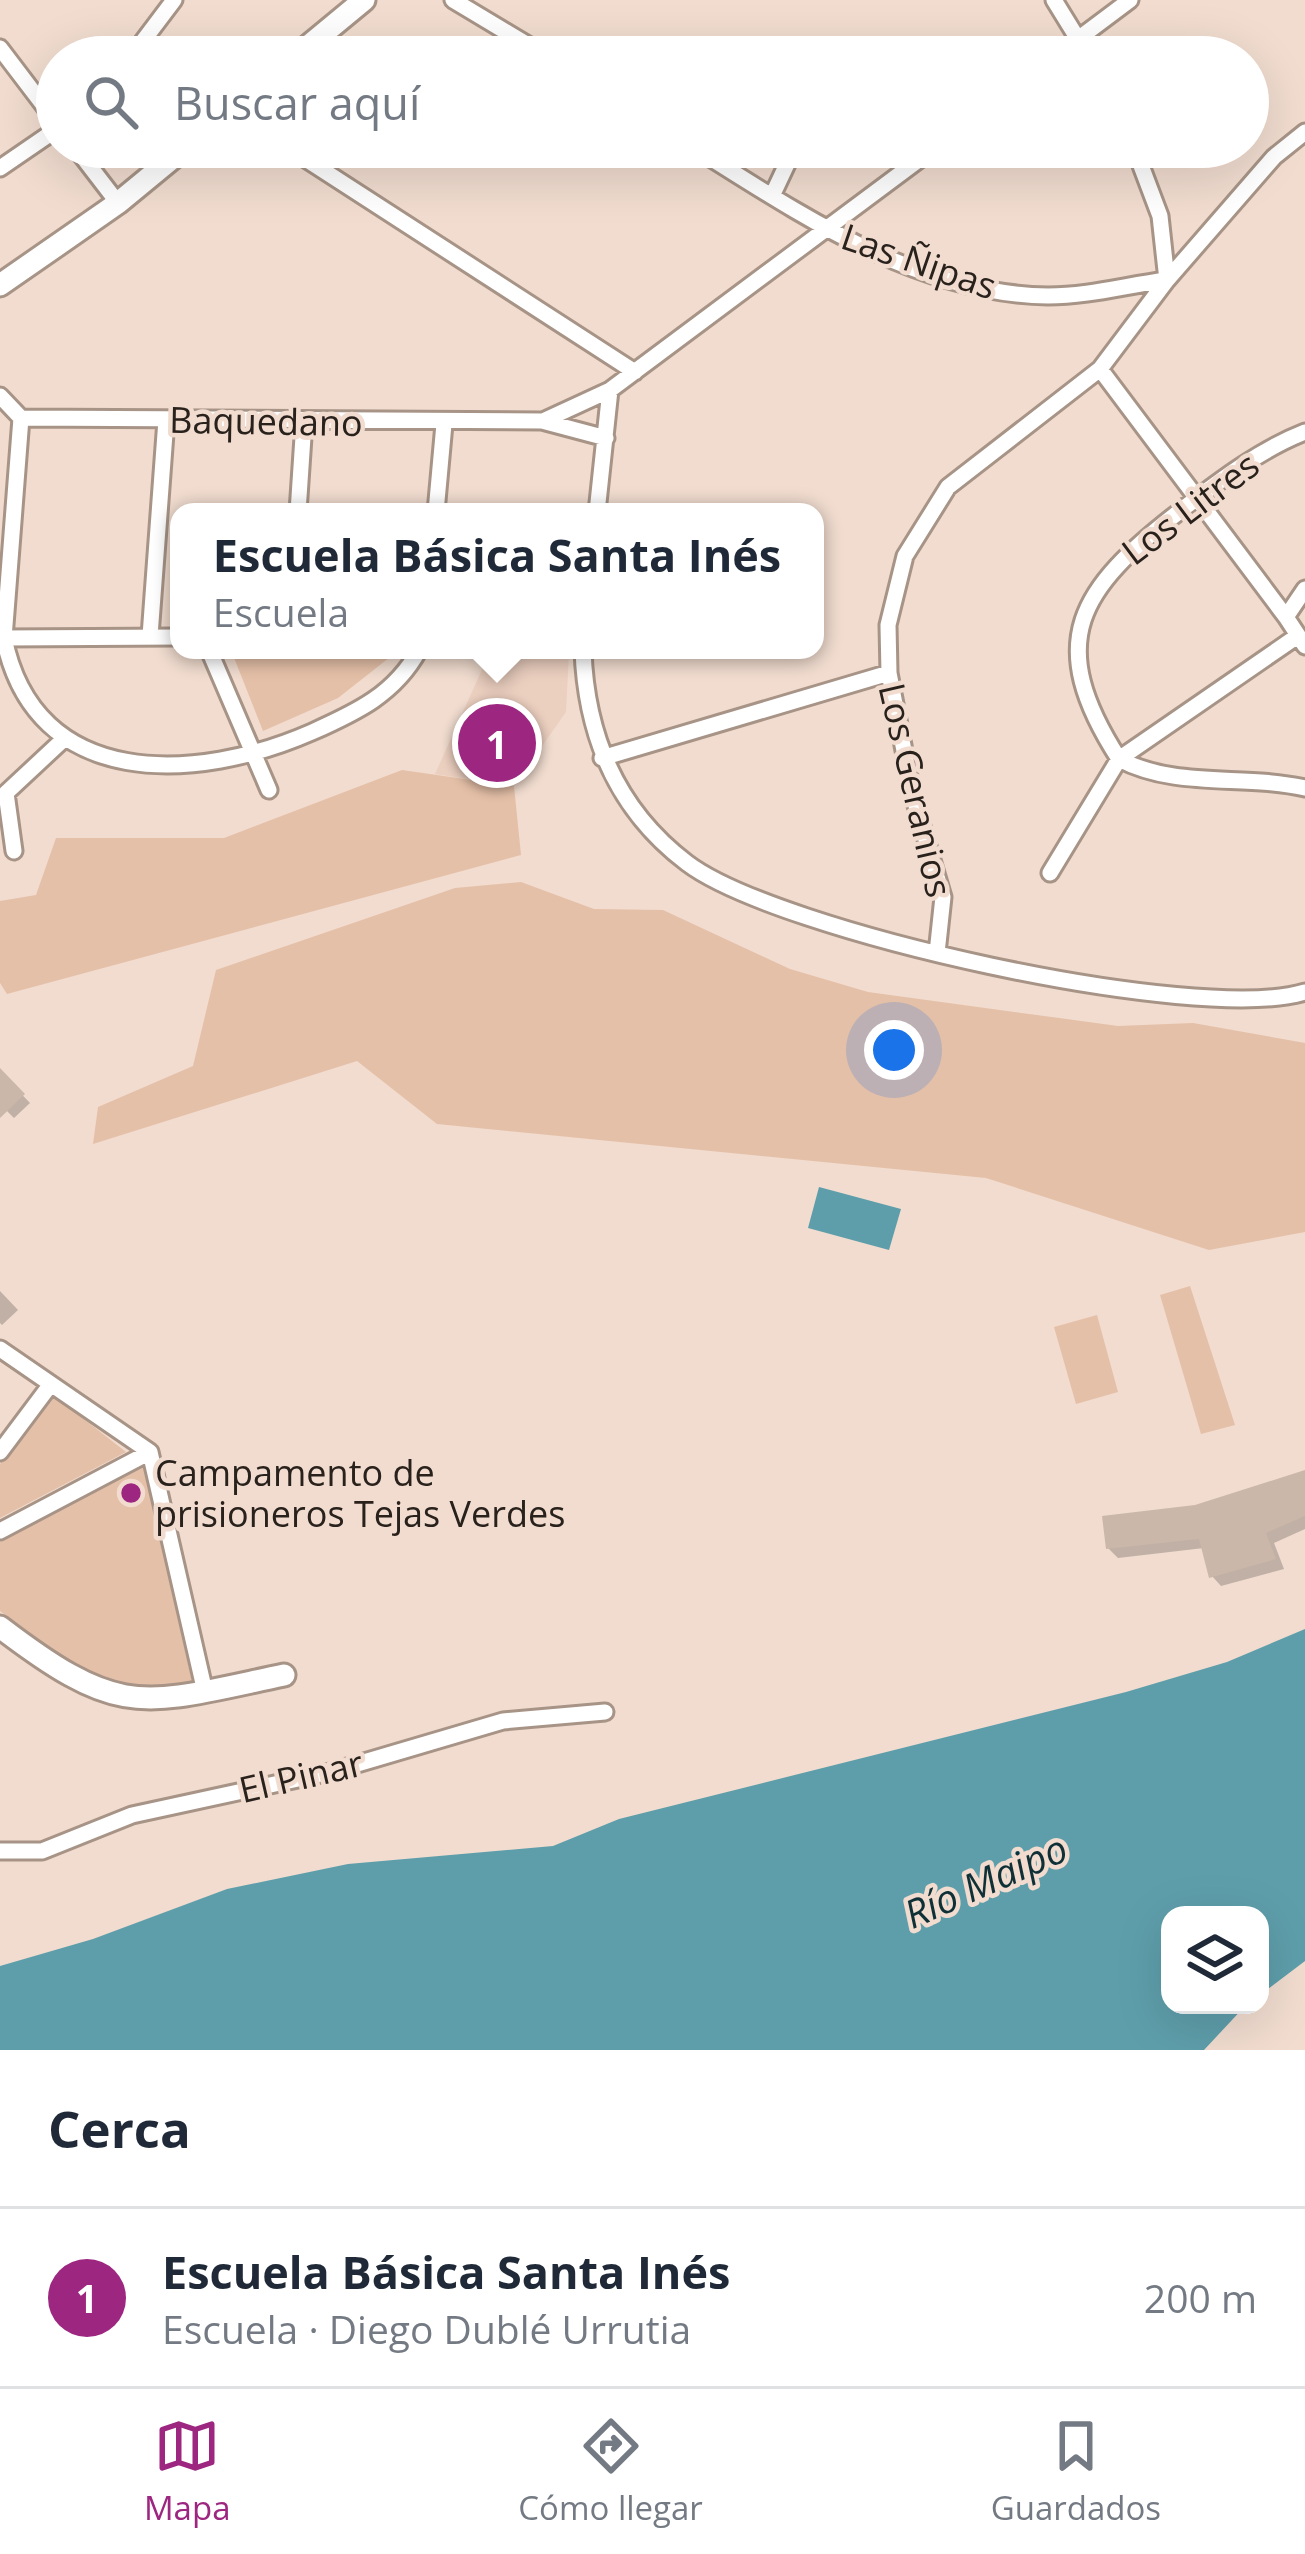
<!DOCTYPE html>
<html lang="es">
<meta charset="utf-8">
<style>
:root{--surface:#fff;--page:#f6f6f7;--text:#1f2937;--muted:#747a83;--line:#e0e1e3;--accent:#9d2680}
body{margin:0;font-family:"Open Sans",sans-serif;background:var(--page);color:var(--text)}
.controls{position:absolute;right:36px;bottom:36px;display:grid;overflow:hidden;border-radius:24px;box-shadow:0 12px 48px #0002}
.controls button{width:108px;height:108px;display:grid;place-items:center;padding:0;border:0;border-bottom:3px solid var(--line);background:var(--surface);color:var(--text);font:60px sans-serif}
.you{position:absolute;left:894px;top:1050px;width:42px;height:42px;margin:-30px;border:9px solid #fff;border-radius:50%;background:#1a73e8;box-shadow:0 0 0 18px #1a73e833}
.badge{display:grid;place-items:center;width:78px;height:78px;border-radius:50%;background:var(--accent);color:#fff;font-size:39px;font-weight:700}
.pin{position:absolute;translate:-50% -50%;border:6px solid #fff;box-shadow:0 3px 12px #0006}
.popup{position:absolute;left:170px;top:503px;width:654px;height:156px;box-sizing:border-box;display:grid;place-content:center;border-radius:24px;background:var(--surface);filter:drop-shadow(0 3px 9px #0005);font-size:39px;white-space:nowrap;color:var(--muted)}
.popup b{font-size:45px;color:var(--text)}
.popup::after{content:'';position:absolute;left:50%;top:100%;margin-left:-24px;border:24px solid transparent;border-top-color:var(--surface)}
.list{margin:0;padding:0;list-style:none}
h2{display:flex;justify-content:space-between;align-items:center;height:156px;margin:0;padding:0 48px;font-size:51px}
h2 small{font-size:39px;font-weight:400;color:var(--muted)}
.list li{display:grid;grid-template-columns:78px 1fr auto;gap:36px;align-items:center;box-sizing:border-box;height:180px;padding:0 48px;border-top:3px solid var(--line)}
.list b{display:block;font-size:45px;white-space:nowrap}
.list p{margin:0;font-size:39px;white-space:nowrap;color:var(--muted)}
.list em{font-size:39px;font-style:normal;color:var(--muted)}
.icon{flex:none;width:66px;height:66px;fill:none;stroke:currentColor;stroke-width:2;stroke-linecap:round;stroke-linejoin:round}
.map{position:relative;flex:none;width:1305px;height:2050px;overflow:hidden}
.search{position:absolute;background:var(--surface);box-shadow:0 12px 48px #0002;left:36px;right:36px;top:36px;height:132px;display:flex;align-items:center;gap:30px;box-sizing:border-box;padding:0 42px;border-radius:66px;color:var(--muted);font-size:45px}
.sheet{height:336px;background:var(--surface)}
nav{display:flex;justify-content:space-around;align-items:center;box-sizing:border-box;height:168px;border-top:3px solid var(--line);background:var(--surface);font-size:33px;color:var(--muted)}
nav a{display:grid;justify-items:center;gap:6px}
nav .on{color:var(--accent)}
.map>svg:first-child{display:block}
.built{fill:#ebcfbf}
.green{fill:#e5c0a8}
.water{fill:#5e9eab}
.shadow{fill:#0003}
.building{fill:#cab7a9}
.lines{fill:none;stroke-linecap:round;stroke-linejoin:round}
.street-casing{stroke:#a79487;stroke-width:21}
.secondary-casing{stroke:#a79487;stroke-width:27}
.street{stroke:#fff;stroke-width:15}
.secondary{stroke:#fff;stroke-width:21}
.poi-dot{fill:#9d2680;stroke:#f1dccf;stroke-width:4.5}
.labels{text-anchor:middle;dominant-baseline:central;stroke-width:9;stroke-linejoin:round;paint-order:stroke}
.street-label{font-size:36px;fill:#29211c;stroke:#f1dccf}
.poi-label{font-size:36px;fill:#29211c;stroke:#f1dccf;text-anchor:start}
.water-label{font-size:39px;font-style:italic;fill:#0f3036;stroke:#f1dccf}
</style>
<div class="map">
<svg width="1305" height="2050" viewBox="0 0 1305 2050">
<rect width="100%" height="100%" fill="#f1dccf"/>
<path class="built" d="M569 652 566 712 514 786 435 774 489 654Z"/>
<path class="green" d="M231 650H399L338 698 263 731Z
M402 770 514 786 521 855 7 994 0 983V901L36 895 56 838H224Z
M521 882 594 909 663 910 790 969 868 992 1118 1026 1193 1023 1305 1043V1232L1209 1250 986 1178 437 1124 357 1061 93 1144 98 1107 193 1066 216 970 455 888Z
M1190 1286 1235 1425 1201 1434 1160 1295Z
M1097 1315 1118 1392 1076 1404 1054 1327Z
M52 1394 126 1452 0 1518V1464Z
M143 1464 192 1681C115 1708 58 1656 0 1611V1540Z"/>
<path class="water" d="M819 1187 901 1209 889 1250 808 1228Z
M1305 1629V1961L1260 1995V1915H1170V2005H1246L1204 2050H0V1966L93 1939 227 1889 348 1864 553 1846 619 1819 1126 1692 1227 1662Z"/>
<path class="shadow" d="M0 1072 30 1103 14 1118 0 1104Z
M0 1291 18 1310 2 1325 0 1323Z
M1305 1472V1529L1274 1543 1284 1569 1221 1586 1212 1576 1204 1548 1118 1558 1108 1548Z"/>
<path class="building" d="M0 1068 25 1094 0 1118Z
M1305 1470V1516L1266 1533 1276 1559 1209 1578 1199 1539 1106 1549 1102 1516 1195 1505Z"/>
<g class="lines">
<defs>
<path id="street" d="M453 0 548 57
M1054 0 1089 57
M0 48 57 123
M131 57 174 0
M1054 57 1130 0
M75 147 118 203
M287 147 635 372
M693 147C800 214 916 294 1048 296 1089 296 1127 285 1167 280
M1134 147 1160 216 1167 280
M0 168 57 129
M772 196 795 147
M1100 369 1286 617
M0 396 21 418 542 421 606 438
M21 418 4 638C35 792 198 782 312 732 357 712 395 694 419 650
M545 420 610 390 936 147
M1305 432C1259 450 1218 482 1180 511 1079 589 1043 641 1119 759 1176 789 1243 774 1305 788
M298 512 304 422
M436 512 444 424
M597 512 610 390
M1305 589 1286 617 1305 646
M150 636 166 420
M4 638 179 637
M209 650 269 790
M583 650C586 735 617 810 687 863 778 932 1198 1025 1305 992
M602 758 889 673
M6 793 65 738
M6 793 14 851
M1050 873 1119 759 1296 637
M937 953 943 897 912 792 889 673 888 625 905 556 948 487 1100 369 1167 280 1274 157 1305 132
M0 1349 150 1452 205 1692
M0 1452 51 1384
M0 1531 150 1452
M0 1851H42L132 1815 330 1772 503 1721 605 1712"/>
<path id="secondary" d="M295 57 364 0
M0 285 118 203 186 147
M0 1627C122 1720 141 1705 284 1675"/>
</defs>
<use href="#street" class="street-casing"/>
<use href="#secondary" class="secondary-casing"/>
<use href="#street" class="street"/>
<use href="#secondary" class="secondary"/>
</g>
<circle class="poi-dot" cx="131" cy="1493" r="12"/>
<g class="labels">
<g class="street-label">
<text transform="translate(919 261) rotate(19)">Las Ñipas</text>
<text transform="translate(266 421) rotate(1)">Baquedano</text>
<text transform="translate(1190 508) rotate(-37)">Los Litres</text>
<text transform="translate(916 790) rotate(77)">Los Geranios</text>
<text transform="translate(301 1776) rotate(-13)">El Pinar</text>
</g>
<g class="poi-label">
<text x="155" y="1472">Campamento de<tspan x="155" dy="41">prisioneros Tejas Verdes</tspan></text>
</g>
<g class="water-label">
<text transform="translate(985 1880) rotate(-24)">Río Maipo</text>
</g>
</g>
</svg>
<div class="controls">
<button><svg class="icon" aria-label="layers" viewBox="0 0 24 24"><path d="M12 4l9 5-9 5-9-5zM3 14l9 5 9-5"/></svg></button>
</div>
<div class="you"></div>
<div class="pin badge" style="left:497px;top:743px">1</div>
<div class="popup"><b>Escuela Básica Santa Inés</b>Escuela</div>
<div class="search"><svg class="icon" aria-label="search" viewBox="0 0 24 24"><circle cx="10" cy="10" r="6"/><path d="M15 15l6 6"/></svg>Buscar aquí</div>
</div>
<section class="sheet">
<h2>Cerca<small></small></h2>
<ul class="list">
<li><span class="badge">1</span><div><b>Escuela Básica Santa Inés</b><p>Escuela · Diego Dublé Urrutia</p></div><em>200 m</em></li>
</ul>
</section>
<nav>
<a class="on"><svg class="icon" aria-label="map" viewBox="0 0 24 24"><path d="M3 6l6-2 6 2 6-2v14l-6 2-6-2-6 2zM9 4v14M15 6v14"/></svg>Mapa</a>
<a><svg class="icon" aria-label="directions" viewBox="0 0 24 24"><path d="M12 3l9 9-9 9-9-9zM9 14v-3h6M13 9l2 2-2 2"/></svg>Cómo llegar</a>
<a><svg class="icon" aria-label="saved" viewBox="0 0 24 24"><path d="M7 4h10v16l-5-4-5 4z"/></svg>Guardados</a>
</nav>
